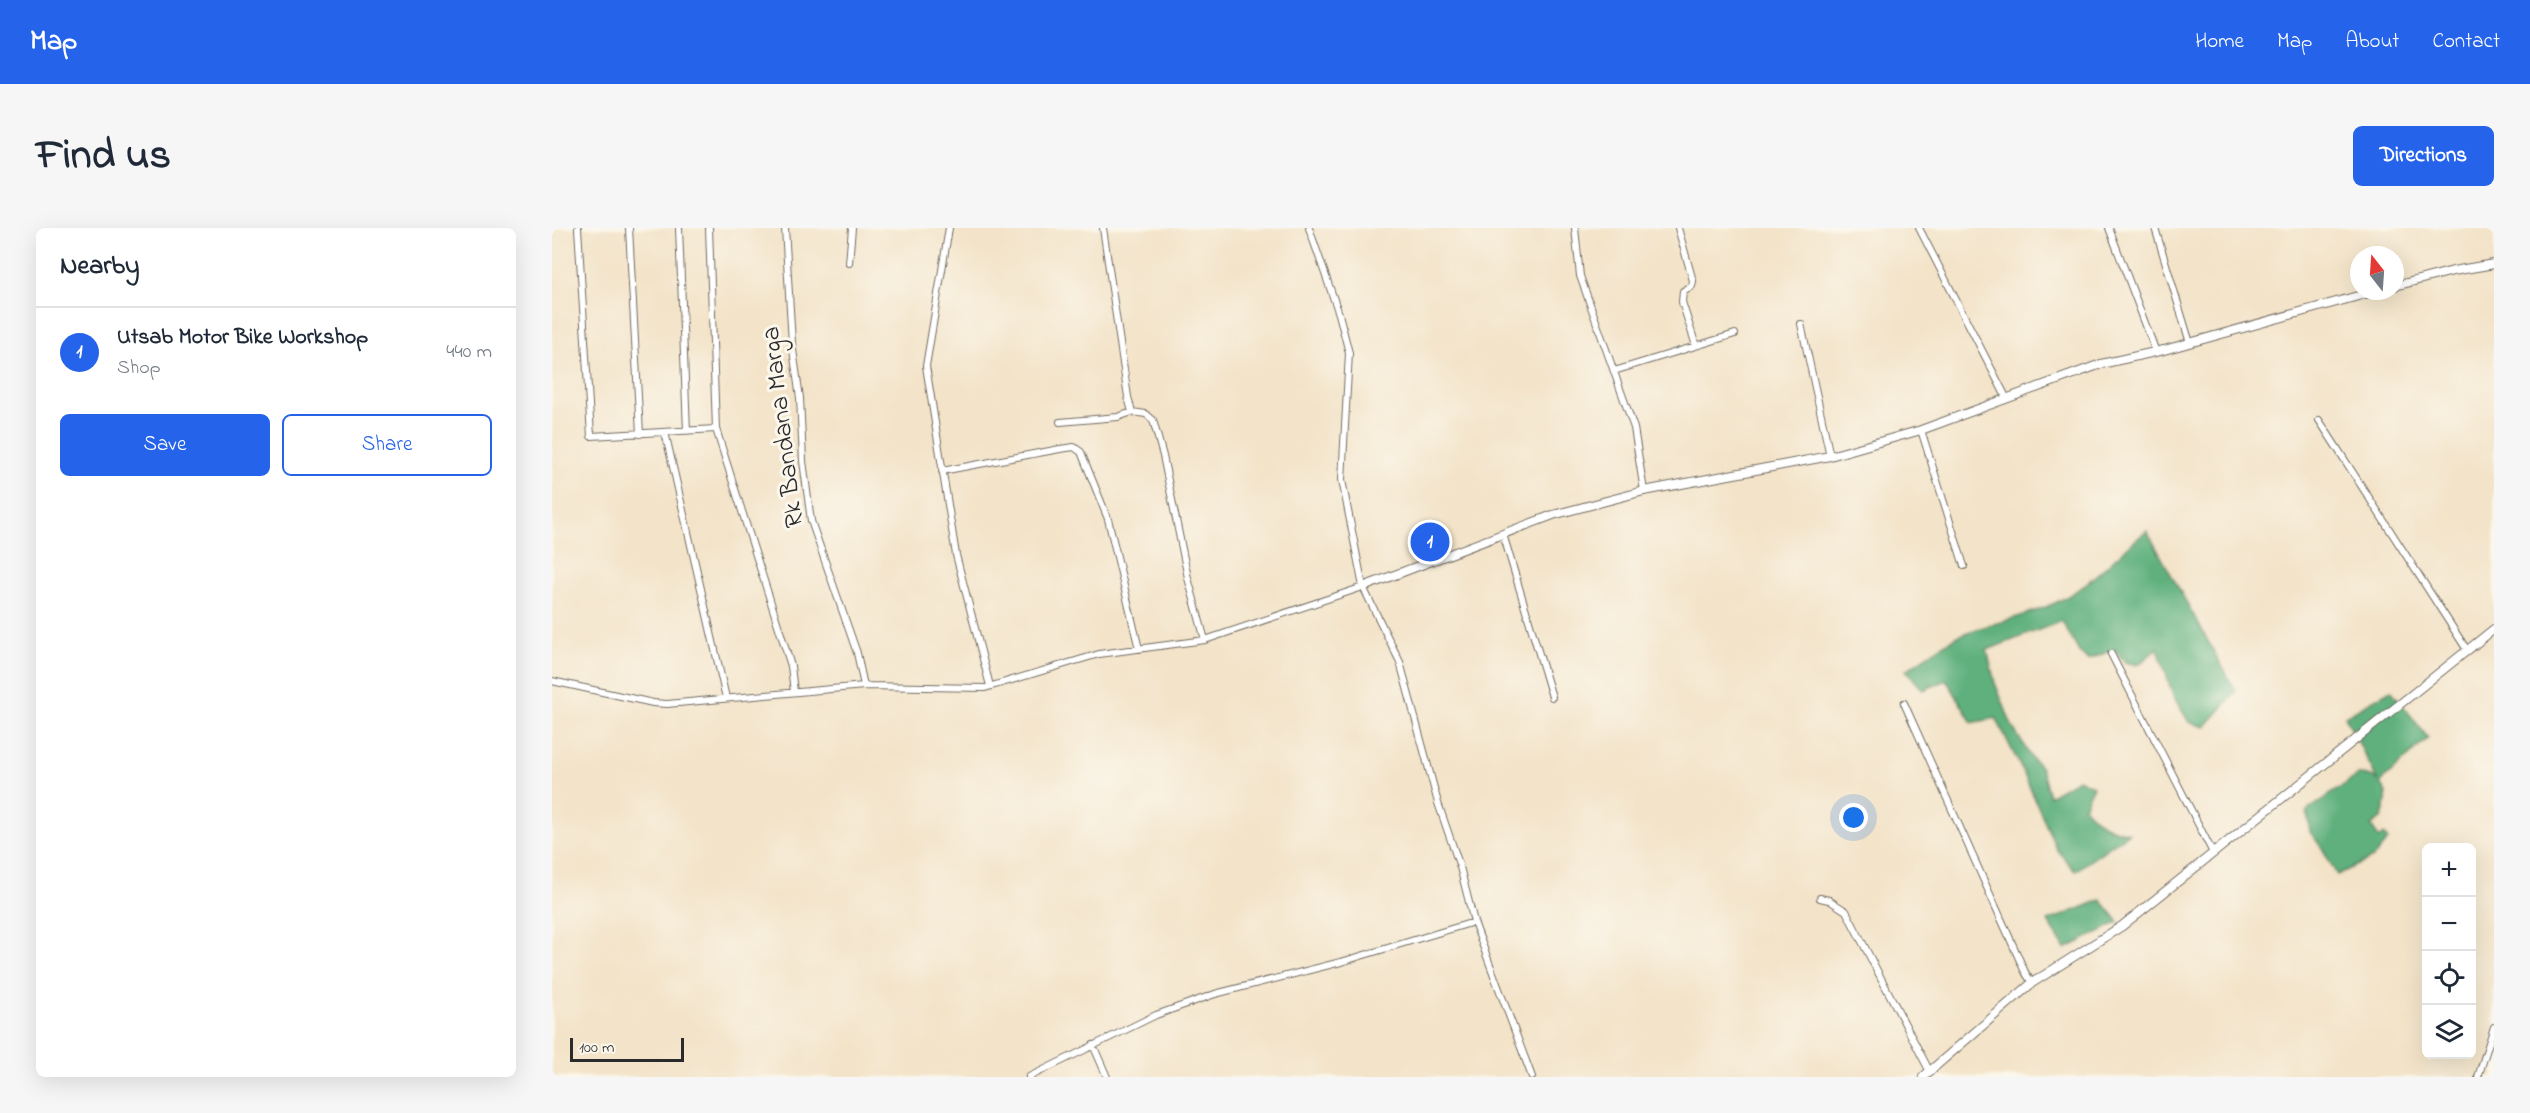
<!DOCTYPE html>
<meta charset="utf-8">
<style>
:root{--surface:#fff;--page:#f6f6f7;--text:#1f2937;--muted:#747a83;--line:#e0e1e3;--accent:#2563eb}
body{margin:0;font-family:"Indie Flower",sans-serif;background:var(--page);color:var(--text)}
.controls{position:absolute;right:18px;bottom:18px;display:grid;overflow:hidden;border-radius:9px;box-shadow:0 6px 24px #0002}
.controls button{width:54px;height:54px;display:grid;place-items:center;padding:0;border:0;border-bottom:2px solid var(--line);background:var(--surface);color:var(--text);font:30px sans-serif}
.compass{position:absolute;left:1798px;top:18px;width:54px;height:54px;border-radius:50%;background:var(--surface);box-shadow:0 6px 24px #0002;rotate:343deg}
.scale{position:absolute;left:18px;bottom:15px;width:114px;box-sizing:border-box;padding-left:6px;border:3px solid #2b2b2b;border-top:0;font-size:16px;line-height:21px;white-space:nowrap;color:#2b2b2b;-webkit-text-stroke:4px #fbf7ec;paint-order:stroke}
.you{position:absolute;left:1302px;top:590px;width:21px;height:21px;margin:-15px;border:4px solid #fff;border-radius:50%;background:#1a73e8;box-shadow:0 0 0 9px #1a73e833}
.badge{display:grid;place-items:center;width:39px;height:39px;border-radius:50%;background:var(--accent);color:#fff;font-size:20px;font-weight:700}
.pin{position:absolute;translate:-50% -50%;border:3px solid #fff;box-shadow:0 2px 6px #0006}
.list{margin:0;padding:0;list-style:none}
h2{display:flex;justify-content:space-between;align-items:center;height:78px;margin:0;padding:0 24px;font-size:26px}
h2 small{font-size:20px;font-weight:400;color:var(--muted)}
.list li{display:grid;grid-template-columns:39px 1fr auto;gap:18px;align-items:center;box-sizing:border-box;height:90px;padding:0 24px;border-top:2px solid var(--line)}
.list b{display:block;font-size:22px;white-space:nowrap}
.list p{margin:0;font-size:20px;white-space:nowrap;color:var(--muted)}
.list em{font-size:20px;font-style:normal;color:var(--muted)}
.actions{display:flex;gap:12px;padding:18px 24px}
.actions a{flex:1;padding:14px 0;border:2px solid var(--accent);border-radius:9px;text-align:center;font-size:21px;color:var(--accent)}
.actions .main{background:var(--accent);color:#fff}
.icon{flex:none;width:33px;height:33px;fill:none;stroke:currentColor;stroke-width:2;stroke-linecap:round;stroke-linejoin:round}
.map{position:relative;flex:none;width:1942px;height:849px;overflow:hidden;border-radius:9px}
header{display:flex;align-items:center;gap:36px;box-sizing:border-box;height:84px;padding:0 30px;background:var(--accent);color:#fff}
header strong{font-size:28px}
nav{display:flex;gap:33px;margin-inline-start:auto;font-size:21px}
.intro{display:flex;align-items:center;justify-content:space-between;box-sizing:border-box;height:144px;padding:0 36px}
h1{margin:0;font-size:42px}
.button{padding:15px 27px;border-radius:9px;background:var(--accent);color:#fff;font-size:21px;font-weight:700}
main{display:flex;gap:36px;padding:0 36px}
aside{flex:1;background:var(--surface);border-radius:9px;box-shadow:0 6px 24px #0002}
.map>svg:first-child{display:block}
.forest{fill:#5fb07d;stroke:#456e54;stroke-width:1.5}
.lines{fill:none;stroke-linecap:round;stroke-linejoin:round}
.street-casing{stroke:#716b62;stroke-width:8}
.secondary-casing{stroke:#716b62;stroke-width:10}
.street{stroke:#fff;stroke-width:6}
.secondary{stroke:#fff;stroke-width:8}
.labels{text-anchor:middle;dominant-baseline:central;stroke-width:6;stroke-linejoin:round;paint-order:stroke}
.street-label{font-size:26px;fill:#2b2b2b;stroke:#fbf7ec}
</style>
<header>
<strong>Map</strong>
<nav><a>Home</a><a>Map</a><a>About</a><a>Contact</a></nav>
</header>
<div class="intro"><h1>Find us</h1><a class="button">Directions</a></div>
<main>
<aside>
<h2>Nearby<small></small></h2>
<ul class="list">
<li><span class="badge">1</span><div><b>Utsab Motor Bike Workshop</b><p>Shop</p></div><em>440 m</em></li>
</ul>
<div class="actions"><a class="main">Save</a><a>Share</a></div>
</aside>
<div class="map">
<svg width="1942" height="849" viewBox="0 0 1942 849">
<rect width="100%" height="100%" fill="#fbf7ec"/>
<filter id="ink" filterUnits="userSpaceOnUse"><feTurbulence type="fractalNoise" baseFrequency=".0167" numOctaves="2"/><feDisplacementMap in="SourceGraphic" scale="12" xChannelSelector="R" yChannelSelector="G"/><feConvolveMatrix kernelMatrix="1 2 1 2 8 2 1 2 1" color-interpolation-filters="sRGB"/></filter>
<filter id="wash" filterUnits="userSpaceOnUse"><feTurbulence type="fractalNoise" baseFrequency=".008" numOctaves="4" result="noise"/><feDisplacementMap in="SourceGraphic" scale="24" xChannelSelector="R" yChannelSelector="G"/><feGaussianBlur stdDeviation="1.35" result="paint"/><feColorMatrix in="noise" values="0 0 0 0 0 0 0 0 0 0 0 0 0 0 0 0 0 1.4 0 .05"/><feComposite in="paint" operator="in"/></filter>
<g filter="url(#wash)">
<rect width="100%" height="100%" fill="#f3e3c8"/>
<path class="forest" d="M1595 303 1684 464 1653 499 1637 494 1621 468 1606 420 1586 437 1573 434 1562 421 1536 432 1527 424 1510 393 1435 422 1443 455 1460 498 1478 528 1489 540 1497 568 1526 551 1541 558 1532 579C1546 595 1556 601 1577 605L1523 643 1505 622 1471 544 1444 490 1420 495 1395 452 1371 462 1354 442C1373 430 1393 413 1413 405 1444 394 1475 389 1505 374 1540 357 1564 326 1595 303Z
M1839 462 1876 510 1828 555C1839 566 1833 577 1830 590L1819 598 1827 610 1831 606 1836 612 1821 630 1785 647 1770 620 1758 604 1755 583 1806 547 1820 548 1826 553 1793 488Z
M1549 672 1567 694 1513 721 1496 693Z"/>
</g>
<g filter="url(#ink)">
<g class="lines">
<defs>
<path id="street" d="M26 0 39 208 164 201 239 438 242 464
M77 0 88 206
M127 0 135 203
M157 0 164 201
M233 0 240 115 248 170 251 233 259 293 305 425 312 458
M397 0 374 138 404 327 438 458
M551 0 576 169 580 184 594 186 601 192 611 228 636 350 653 412
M757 0 787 86 797 125 790 252 811 359 848 434 886 575 908 639 922 694 980 849
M1023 0 1028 48 1082 200 1092 263
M1126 0 1141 53 1140 58 1131 63 1130 74 1144 118
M1367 0 1455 171
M1557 0 1604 124
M1603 0 1638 115
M297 35 300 0
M1249 96 1278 228
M1062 143 1183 106
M1767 192 1915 422
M508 194 566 189 580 184
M1369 202 1412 338
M113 204 174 470
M390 243 508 221 522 219 529 224 556 291 587 421
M951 306 1000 469
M1559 426 1661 625
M0 453 101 475 115 476 312 458 433 460 547 426 653 412 811 359
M1352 475 1473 744 1480 755
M1268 670 1277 672 1294 683 1378 844
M541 817 555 849
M477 849 604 787 663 766 789 734 922 694
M1926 849 1942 799"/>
<path id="secondary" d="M1843 58 1901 43 1942 36
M811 359 1001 287 1092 263 1278 228 1369 202 1549 136 1612 122 1824 63
M1371 849 1480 755 1570 698 1942 401"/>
</defs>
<use href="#street" class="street-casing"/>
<use href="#secondary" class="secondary-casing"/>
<use href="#street" class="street"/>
<use href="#secondary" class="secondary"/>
</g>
</g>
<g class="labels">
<g class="street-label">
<text transform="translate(232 199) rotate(-97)">Rk Bandana Marga</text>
</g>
</g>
</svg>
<div class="controls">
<button>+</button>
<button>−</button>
<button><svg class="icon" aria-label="locate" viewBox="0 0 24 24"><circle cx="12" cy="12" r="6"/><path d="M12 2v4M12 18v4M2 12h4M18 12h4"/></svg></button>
<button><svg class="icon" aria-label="layers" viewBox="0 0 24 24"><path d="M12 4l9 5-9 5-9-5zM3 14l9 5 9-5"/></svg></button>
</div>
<svg class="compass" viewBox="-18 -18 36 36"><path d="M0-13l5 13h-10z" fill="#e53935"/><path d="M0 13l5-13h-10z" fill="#747a83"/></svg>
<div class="scale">100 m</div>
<div class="you"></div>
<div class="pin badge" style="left:878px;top:314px">1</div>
</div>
</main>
